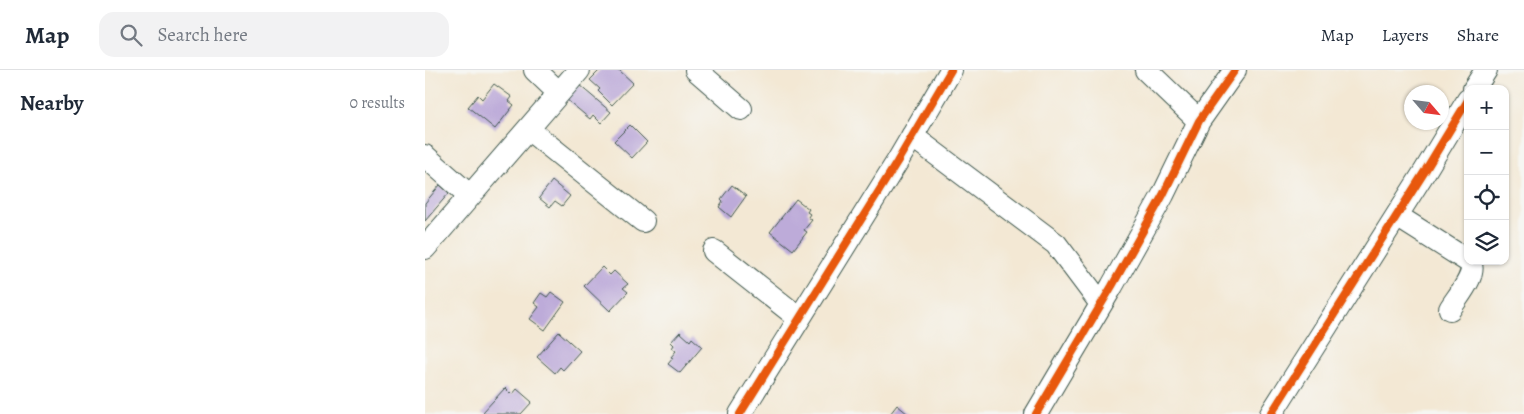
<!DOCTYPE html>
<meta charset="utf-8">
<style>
:root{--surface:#fff;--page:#f2f2f3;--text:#1f2937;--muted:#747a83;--line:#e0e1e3}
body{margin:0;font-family:Alegreya,serif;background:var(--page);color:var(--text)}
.controls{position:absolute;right:15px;top:15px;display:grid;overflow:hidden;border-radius:10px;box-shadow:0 1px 4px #0004}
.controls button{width:45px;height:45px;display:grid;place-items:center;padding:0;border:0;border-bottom:1px solid var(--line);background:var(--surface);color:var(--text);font:25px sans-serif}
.compass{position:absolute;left:979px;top:15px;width:45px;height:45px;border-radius:50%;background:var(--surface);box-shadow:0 1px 4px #0004;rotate:118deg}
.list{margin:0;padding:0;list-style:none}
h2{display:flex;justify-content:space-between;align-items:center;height:65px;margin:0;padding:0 20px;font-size:21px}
h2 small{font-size:16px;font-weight:400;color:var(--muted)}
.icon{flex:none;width:28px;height:28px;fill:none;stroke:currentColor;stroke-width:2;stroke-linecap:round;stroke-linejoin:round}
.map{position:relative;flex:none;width:1099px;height:344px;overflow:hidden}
header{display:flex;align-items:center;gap:30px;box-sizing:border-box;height:70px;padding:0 25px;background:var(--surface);border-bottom:1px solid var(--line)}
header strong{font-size:24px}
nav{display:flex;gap:28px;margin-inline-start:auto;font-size:18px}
.search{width:350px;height:45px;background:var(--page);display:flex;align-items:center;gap:12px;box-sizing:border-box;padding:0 18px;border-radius:15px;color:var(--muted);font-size:19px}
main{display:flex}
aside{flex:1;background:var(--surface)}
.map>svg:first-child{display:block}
.building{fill:#bdabd9}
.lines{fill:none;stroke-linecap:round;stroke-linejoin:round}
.minor-casing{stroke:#3f574c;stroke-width:24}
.minor{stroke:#fff;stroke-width:22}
.cycleway-casing{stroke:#f6f6f2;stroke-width:11}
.cycleway{stroke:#e8590c;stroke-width:8}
</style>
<header>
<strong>Map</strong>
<div class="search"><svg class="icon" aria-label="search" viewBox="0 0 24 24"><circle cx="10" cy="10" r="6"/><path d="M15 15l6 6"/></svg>Search here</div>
<nav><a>Map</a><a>Layers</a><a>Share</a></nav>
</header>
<main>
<aside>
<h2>Nearby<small>0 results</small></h2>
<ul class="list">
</ul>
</aside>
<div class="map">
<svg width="1099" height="344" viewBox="0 0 1099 344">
<rect width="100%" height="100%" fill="#f6f6f2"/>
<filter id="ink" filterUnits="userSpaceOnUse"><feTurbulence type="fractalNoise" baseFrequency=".02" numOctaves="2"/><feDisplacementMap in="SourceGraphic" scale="10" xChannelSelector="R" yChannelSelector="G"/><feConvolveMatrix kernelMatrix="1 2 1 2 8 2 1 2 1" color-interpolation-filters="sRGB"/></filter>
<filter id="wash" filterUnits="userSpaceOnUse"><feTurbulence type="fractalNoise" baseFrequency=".0096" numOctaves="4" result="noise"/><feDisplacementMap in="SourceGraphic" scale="20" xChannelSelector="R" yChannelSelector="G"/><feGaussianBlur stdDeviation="1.12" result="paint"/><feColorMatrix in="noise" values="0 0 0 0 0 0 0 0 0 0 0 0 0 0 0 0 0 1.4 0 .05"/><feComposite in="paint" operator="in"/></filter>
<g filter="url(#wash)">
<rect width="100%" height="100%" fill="#f3e8d4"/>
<g id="blocks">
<path class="building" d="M175 0H194L208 13 187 35 173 21 175 19 165 10Z
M69 14 87 27 84 31 89 35 70 59 43 37 53 25 57 29Z
M154 15 186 42 176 53 168 45 165 49 141 29Z
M205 55 222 72 207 88 189 71Z
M127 111 145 126 137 136 130 131 125 137 114 128Z
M15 115 24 123 0 151V133Z
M307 115 321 126 306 147 294 137 298 131 296 129Z
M371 129 384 139 382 142 385 144 383 147 387 150 379 160 382 162 368 180 345 162Z
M177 197 185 205 189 201 203 214 198 218 203 222 185 241 159 216Z
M126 222 140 232 120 260 105 249 114 237 109 233 116 223 122 227Z
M134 262 155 281 138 300 135 297 130 303 112 287Z
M255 262 265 271 267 268 277 277 255 303 243 294 248 288 246 287 251 281 247 278 249 275 246 272Z
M80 318 87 325 92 319 107 332 96 344H60L58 342Z
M472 335 483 344H465Z"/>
</g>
</g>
<g filter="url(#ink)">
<use href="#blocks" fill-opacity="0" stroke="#3f574c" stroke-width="1"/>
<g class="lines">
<defs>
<path id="minor" d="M110 0 134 23
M271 0 316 39
M721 0 774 51
M1049 19 1061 0
M103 59 218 151
M487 66 631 174 676 234
M0 86 45 126
M972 146 1043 191
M0 178 154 0
M289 181 374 248
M1025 239C1032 227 1054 203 1044 191
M315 344 472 92 526 0
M611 344 687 216 738 125 774 51 810 0
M846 344 1000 101 1043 30"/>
</defs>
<use href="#minor" class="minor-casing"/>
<use href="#minor" class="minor"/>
<defs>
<path id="cycleway" d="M315 344 472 92 526 0
M611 344 687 216 738 125 774 51 810 0
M846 344 1000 101 1043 30"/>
</defs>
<use href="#cycleway" class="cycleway-casing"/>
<use href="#cycleway" class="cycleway"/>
</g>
</g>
</svg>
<div class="controls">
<button>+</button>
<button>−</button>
<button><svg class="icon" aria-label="locate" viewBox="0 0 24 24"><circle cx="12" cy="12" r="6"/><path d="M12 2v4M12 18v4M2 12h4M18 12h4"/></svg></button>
<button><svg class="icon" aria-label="layers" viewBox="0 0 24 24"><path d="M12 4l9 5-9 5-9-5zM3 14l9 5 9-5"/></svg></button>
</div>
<svg class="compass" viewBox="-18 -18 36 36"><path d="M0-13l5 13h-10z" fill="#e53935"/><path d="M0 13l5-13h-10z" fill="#747a83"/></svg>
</div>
</main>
